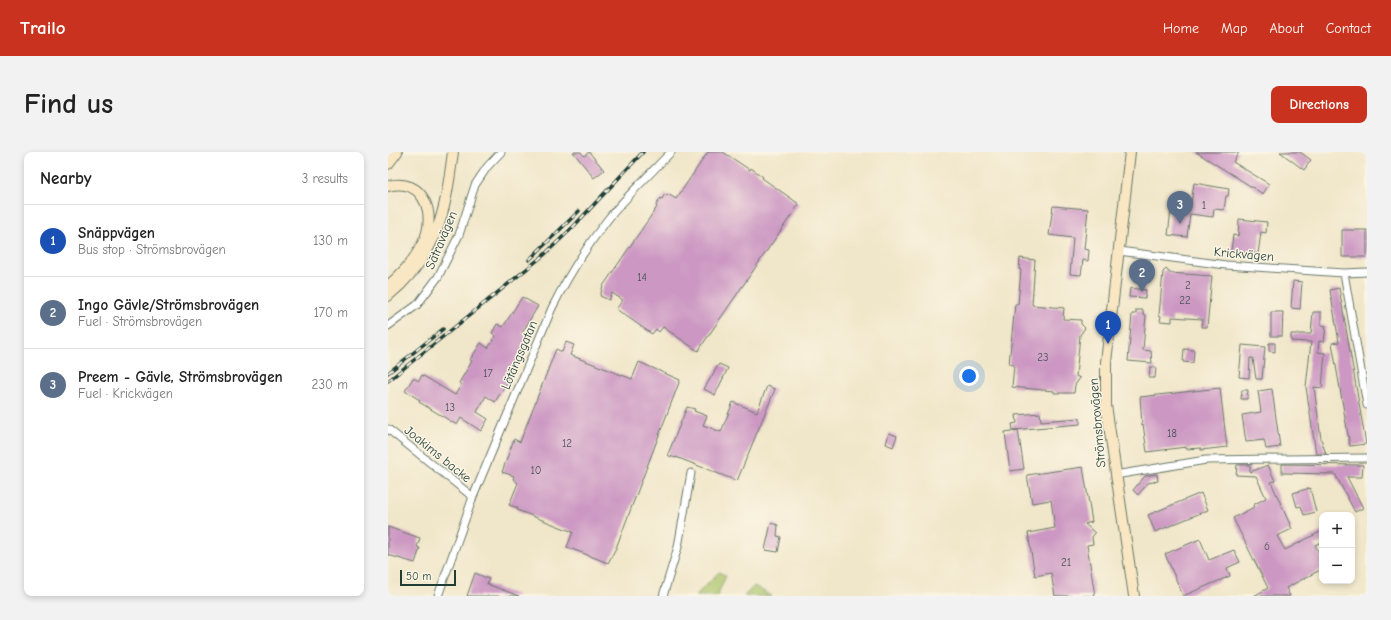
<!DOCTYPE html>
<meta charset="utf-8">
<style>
:root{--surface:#fff;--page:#f2f2f2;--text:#222;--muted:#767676;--line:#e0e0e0;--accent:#c8321e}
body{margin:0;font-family:"Comic Neue",sans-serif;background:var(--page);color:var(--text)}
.controls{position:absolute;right:12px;bottom:12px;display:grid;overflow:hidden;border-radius:8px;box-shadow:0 2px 6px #0003}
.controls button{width:36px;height:36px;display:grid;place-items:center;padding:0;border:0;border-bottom:1px solid var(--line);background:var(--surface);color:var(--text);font:20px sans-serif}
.scale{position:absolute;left:12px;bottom:10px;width:56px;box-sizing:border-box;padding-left:4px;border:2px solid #1f3d34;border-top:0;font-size:11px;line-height:14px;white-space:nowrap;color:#1f3d34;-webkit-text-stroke:3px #fcf5e5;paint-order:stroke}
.you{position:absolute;left:581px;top:224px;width:14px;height:14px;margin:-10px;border:3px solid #fff;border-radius:50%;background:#1a73e8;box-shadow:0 0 0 6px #1a73e833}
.badge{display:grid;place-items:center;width:26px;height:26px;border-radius:50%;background:var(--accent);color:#fff;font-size:13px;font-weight:700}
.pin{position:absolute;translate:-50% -33px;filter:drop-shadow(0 1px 2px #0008)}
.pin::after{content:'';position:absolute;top:21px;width:14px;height:12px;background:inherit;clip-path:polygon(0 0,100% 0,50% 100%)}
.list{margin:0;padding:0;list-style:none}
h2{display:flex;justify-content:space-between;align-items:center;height:52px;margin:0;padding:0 16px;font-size:17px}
h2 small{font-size:13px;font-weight:400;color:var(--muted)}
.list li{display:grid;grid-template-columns:26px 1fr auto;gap:12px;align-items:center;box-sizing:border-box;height:72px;padding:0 16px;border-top:1px solid var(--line)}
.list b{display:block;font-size:15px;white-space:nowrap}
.list p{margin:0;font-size:13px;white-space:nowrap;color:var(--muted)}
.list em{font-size:13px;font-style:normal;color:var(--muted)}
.map{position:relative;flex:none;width:979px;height:444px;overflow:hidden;border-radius:8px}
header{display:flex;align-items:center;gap:24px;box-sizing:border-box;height:56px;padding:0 20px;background:var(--accent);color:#fff}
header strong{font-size:19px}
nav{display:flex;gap:22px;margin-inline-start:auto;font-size:14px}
.intro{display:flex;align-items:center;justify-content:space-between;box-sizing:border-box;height:96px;padding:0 24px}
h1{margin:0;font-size:28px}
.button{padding:10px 18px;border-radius:8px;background:var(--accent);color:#fff;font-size:14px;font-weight:700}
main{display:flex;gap:24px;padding:0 24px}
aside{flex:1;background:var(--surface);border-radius:8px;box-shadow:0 2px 6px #0003}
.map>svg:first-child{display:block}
.green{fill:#a7c268;stroke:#63804e}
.building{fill:#cc98c3}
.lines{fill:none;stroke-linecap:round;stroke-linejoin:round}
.street-casing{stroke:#687868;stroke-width:9}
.secondary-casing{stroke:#687868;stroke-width:12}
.street{stroke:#fff;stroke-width:7}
.secondary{stroke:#f9e7c3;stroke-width:10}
.rail-casing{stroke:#1f3d34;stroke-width:3.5}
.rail{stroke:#fcf5e5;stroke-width:2;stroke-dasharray:6;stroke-linecap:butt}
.labels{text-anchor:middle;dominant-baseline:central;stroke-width:3;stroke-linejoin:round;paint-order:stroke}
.number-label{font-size:11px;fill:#4a5458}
.street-label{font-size:13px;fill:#1f3d34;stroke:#fcf5e5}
</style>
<header>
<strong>Trailo</strong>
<nav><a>Home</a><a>Map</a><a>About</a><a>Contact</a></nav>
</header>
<div class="intro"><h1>Find us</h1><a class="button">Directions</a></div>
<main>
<aside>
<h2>Nearby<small>3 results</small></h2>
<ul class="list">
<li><span class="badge" style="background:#1a4fb4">1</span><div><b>Snäppvägen</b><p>Bus stop · Strömsbrovägen</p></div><em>130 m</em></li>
<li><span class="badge" style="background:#5c6f8a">2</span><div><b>Ingo Gävle/Strömsbrovägen</b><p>Fuel · Strömsbrovägen</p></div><em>170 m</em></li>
<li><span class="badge" style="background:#5c6f8a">3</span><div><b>Preem - Gävle, Strömsbrovägen</b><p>Fuel · Krickvägen</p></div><em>230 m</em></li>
</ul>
</aside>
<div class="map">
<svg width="979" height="444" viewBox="0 0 979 444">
<rect width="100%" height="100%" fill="#fcf5e5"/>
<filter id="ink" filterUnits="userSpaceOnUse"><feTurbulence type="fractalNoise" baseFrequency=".025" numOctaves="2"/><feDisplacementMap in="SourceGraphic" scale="8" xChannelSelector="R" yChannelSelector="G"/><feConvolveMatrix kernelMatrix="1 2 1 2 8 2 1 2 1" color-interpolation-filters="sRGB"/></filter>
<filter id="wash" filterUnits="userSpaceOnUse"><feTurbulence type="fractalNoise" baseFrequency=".012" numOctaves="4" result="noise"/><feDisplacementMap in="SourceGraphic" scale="16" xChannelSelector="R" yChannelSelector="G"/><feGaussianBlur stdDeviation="0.9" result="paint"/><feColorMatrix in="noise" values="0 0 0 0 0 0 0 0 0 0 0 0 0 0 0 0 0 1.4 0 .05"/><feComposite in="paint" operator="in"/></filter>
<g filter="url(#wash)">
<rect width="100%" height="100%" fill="#f0e6c9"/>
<path class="green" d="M331 420 338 424 329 444H307Z
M366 434 384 444H356Z"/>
<g id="blocks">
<path class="building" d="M185 0H193L196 4 201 0 216 18 206 26Z
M320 0H335L362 18 363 16 375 25 374 26 411 52 310 199 275 175 271 180 268 177 264 182 228 157 235 148 224 141 221 148 212 144 215 134 269 55 268 53 273 46 274 47 277 42 279 44 280 42 288 47Z
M808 0H851L845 10 881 32 875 42Z
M892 0H912L923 8 916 18Z
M806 31 841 37 840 44H838L836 58 826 57 825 65 802 62 799 85 780 83 784 49 803 51Z
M665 54 700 57 696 97 701 98 700 109 695 108 693 123 682 122 685 86 661 83Z
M851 67 879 70 878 81 873 80 870 102 843 99 845 83 850 84Z
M954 78H979V105H954Z
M632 106 647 108 644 153 676 156 675 167 693 168V172L697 176 692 183 688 224 692 226 687 233 686 241H666V239L624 235 626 213 621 212 627 152H630L633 118 631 117Z
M778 117 782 121 824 124 819 175H813L814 167 784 165V170L772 169 773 164 771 163 775 120Z
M905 129 914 130 912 157 903 156Z
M742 136 758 138 757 146 741 145Z
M951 136 978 292 962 294 944 191 951 190 942 138Z
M134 145 150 154 134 181 142 186 130 205 131 206 125 217 126 219 107 250 98 244 89 260 100 267 93 279 73 266 69 273 31 250 32 248 17 239 25 226 31 229 34 223 67 243 73 233 71 231 84 209 82 208 93 191 100 196 108 184 104 181 109 172 115 175Z
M748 158H755V162L758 163 755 198 763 199 764 211 740 209 744 162H748Z
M883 160H895L894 184H883Z
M925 160H933V173L938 174 936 190 931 189 930 200 937 201 934 236 926 235 933 287 938 302H928L918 235 923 190 903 189V182H923Z
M178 190 186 193 182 203 244 227 251 210 292 228 228 396 220 411 179 395 185 380 129 358 130 356 121 353 130 331 125 327 126 324 114 320 126 287 132 290 168 197 174 200Z
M881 191H887V200L881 199Z
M854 193 877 195 874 227H868L865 206H862L861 226 851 225Z
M796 197 806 198 805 211 795 210Z
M331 212 340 216 327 243 316 237Z
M762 215H768L767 226H761Z
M379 234 387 237 349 329 288 305V306L281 304 280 302 299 255 307 257 306 259 319 264 315 273 333 280 345 250 369 260Z
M832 236 839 295 813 298V296L798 297V295L759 300 755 272 754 273 752 245Z
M884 237 892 295 878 297 876 288 858 290 854 263 873 260 870 239Z
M854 238H860L859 247H853Z
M652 261 653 269 692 266V272L625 278 624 272 629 271 628 263Z
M630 278 636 317 622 319 617 280Z
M501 281 509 284 505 295 498 292Z
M894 312 975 313 974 325H959L975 356 967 360 947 322 894 321Z
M849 313H862V320L880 313 887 329 883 330 904 377 889 384 897 398 934 379V390L927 393 934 407V417L898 436 902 444H866L880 436 845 366 866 355 865 353 878 346 868 324 848 323Z
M695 315 704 370 697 372 707 381 704 385 705 392 699 393 707 444H667L663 421 647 424 640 381 667 376 663 348 644 351 639 323Z
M769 322 770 329 760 331 750 343 745 338 757 324Z
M922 336 928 360 916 363 913 354 909 355 905 341Z
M813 341 820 358 767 380 760 363Z
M383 371 390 373 389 384 393 385 390 400 377 398Z
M0 375 32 386 29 395 32 396 27 411 0 403Z
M812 387 821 408 846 398 852 410 839 416 842 424 795 444 777 402Z
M87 421 101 427 99 432 131 444H79Z"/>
</g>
</g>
<g filter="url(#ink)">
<use href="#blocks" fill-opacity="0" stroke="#687868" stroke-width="1"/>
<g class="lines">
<defs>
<path id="street" d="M731 99 838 113 956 121 979 120
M956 121 979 253
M0 174 29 153 50 125 71 83 87 33 99 15 113 0
M0 277 85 345
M727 323 818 308 979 306
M50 444 85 345 164 156C180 124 198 95 220 67 239 44 262 22 283 0
M275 444 290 395 303 321"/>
<path id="secondary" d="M742 0 718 210V253L746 444
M0 12 9 0
M0 34C37 25 49 64 35 91 27 108 14 122 0 134
M0 144C50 102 57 62 65 0"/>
</defs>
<use href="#street" class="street-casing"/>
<use href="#secondary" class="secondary-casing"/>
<use href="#street" class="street"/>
<use href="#secondary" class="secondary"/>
<defs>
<path id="rail" d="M141 108 191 59
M0 221 55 177
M0 229 156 103 185 75 255 0"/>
</defs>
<use href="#rail" class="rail-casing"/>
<use href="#rail" class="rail"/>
</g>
</g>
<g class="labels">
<g class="number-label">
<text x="816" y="53">1</text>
<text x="254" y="125">14</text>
<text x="800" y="133">2</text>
<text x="797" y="148">22</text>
<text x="655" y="205">23</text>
<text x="100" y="221">17</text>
<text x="62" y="255">13</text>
<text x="784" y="281">18</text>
<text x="179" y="291">12</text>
<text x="148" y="318">10</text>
<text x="879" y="394">6</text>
<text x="678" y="410">21</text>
</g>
<g class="street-label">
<text transform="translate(53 88) rotate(-67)">Sätravägen</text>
<text transform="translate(856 102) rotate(5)">Krickvägen</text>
<text transform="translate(131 203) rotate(-67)">Lötängsgatan</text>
<text transform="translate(709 271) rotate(-95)">Strömsbrovägen</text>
<text transform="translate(50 302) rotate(39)">Joakims backe</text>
</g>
</g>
</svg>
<div class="controls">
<button>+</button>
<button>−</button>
</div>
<div class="scale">50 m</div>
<div class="you"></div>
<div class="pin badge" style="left:720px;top:192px;background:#1a4fb4">1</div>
<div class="pin badge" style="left:754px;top:140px;background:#5c6f8a">2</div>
<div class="pin badge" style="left:792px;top:72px;background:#5c6f8a">3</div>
</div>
</main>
